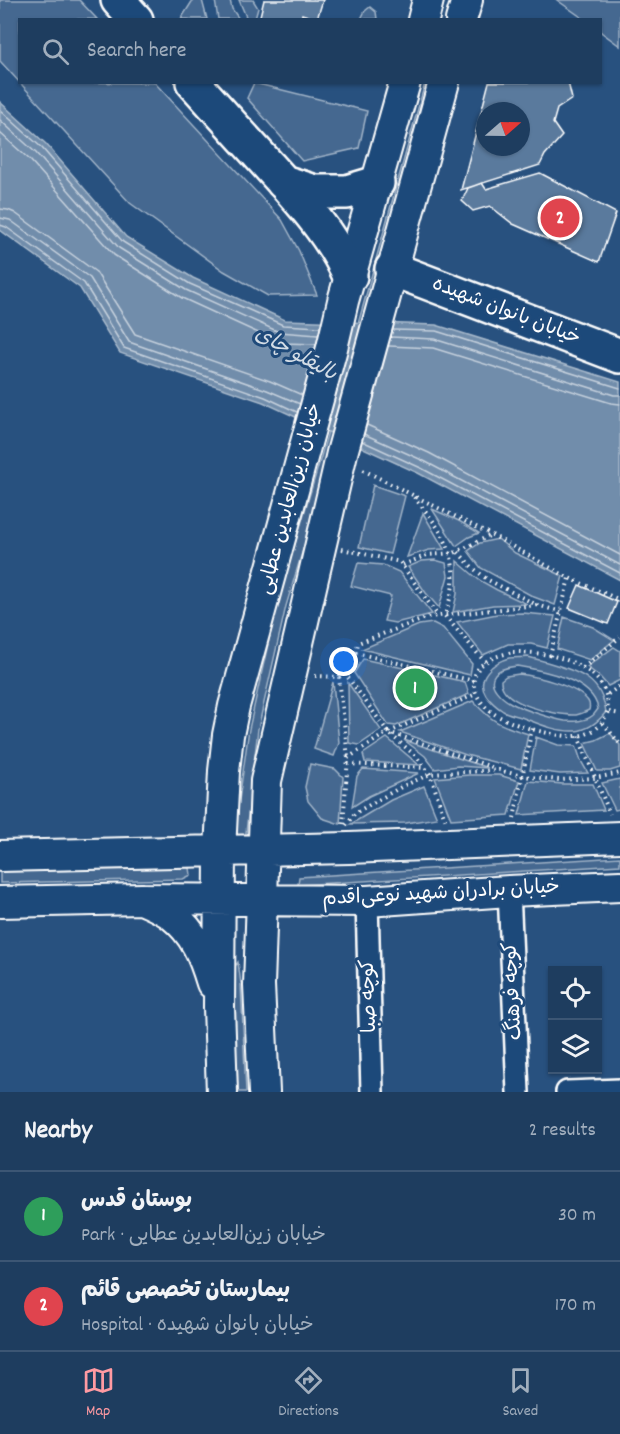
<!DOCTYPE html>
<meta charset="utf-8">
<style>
:root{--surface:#1e3d5f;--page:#264465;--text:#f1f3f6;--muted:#a1aebd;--line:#3c5674;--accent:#ff9aa2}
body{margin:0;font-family:Dekko,"Playpen Sans Arabic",sans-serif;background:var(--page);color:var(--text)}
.controls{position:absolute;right:18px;bottom:18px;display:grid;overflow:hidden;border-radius:0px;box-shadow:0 2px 4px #0004}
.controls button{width:54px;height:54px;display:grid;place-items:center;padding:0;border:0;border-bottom:2px solid var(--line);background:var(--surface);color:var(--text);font:30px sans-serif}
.compass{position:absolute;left:476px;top:102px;width:54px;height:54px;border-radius:50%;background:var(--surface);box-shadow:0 2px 4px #0004;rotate:70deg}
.you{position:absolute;left:344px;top:662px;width:21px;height:21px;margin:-15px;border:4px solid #fff;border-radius:50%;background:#1a73e8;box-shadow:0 0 0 9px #1a73e833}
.badge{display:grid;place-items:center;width:39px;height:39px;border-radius:50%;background:var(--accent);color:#fff;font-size:20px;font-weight:700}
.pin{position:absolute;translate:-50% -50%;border:3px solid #fff;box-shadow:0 2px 6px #0006}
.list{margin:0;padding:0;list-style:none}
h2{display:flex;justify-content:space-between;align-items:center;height:78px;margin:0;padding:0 24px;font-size:26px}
h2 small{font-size:20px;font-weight:400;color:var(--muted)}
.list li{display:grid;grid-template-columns:39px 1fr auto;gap:18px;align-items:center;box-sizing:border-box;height:90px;padding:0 24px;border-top:2px solid var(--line)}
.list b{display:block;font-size:22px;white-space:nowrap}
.list p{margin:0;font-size:20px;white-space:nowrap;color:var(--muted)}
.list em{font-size:20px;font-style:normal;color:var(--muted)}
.icon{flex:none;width:33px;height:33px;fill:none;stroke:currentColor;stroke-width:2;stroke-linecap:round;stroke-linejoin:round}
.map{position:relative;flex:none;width:620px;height:1092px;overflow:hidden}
.search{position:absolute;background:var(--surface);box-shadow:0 2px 4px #0004;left:18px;right:18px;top:18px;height:66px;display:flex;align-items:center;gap:15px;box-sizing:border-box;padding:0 21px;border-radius:0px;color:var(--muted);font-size:22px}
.sheet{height:258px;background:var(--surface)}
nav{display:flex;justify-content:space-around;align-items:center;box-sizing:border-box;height:84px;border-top:2px solid var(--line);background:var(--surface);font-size:16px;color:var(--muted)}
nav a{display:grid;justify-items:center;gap:3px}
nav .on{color:var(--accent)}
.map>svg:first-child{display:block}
.green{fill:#446890;stroke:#a2b4c8;stroke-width:1.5;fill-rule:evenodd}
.water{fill:#718dab;stroke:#aabbcd;stroke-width:1.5}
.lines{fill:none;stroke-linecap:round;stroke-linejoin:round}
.shore{stroke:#c6d1dd;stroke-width:1.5}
.building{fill:#5a7a9d;stroke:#fff;stroke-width:1.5;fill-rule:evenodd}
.street-casing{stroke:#fff;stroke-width:26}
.secondary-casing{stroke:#fff;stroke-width:34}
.primary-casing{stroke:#fff;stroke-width:38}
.path{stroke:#fff;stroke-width:4;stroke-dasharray:1.5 4.5;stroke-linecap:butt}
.street{stroke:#1f4a7a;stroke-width:21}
.secondary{stroke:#1f4a7a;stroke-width:30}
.primary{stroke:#1f4a7a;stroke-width:33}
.labels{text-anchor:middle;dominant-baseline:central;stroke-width:6;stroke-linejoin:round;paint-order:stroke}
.street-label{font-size:20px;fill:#fff;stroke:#1f4a7a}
.water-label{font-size:21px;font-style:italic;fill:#d4dde6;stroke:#1f4a7a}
</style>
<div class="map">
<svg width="620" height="1092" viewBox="0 0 620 1092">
<rect width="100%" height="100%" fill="#28517f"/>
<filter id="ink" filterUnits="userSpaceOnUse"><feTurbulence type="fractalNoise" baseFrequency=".0167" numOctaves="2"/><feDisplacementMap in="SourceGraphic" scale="12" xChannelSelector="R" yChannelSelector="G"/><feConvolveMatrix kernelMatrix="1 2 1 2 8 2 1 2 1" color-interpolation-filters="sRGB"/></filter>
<g filter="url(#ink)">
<path class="green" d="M0 0H79L97 19 20 20V82L155 83 282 220 299 251 317 295 268 296 224 271 130 203 0 61Z
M193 0H202L207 19H181Z
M215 0H230L232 9 239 19H218Z
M239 0H253L258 8 255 19H247Z
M557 0H620V46L601 32 600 20 584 19Z
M370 7 376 12 377 19H361L365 11Z
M254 83 367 111 359 148 302 161 247 98Z
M425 83H436L329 463 286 606 258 729 245 841 234 836 249 729 277 604 321 457Z
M373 485 405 496 390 554 359 547Z
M432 509 459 521 479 533 469 537 456 546Z
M423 513 444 549 429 550 407 557Z
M498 539 515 553 563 576 555 605 534 597 481 568 468 551 480 543Z
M435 560 446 563 448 576 439 608 426 593 408 567 422 561Z
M457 561 479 580 497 590 527 604 493 605 453 612 457 594Z
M358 563 383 565 399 572 432 614 395 623 384 621 391 596 351 586Z
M523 613 555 616 547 648 531 644H508L483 655 457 622 497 614Z
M564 617 593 627 614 640 590 660 557 649Z
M433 623 443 628 472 664 470 675 362 649 419 625Z
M614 647 620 651V680L608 686 600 677 587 667Z
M528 657C544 661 575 669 588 679 599 687 604 699 606 712 598 722 588 730 575 731 556 732 537 723 521 717 515 715 508 714 503 711 497 707 490 701 486 695 475 678 493 662 509 658 515 657 522 658 528 657ZM517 666C541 670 593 679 598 709 598 709 593 716 592 716 586 721 573 722 565 721 553 719 522 709 511 703 503 699 486 685 495 674 500 668 510 667 517 666Z
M363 659 465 682 469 694 396 726 388 725 354 673Z
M519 674C536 676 577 686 588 701 590 704 590 706 589 710 585 712 581 714 576 715 557 716 500 704 501 680L506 676Z
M333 682 339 743 334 756 314 749Z
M348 683 381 730 359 745 349 743Z
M473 701C493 723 500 725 528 734L521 769 466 755 400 732Z
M610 733 620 745V768L610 771H597L584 743 596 740Z
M536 737 558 745 576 746 581 761 588 773 560 774 530 770Z
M387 738 419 765 365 762 363 754Z
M404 740 488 768 458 766 435 769 425 756Z
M310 764 335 769 343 777 340 824 322 818 308 801 305 787Z
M363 769 419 773 369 796 352 807 357 776Z
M469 775H499L519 781 509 815 451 819 435 778Z
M620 779V809L615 810 602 783Z
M528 781 563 784H593L604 810 519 815Z
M424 786 437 818 406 823 351 824 391 800Z
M620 857V865L298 885 299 877Z
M183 866 190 868 191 875 183 879 0 883V870Z
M238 962 241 984 246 1092H236L231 972Z"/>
<path class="water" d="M0 102 46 144 126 237 193 278 285 320 436 325 620 382V580L418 473 263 402 120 353 80 288 0 230Z"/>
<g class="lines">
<path class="shore" d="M0 110 42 148 123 242 190 284 283 325 320 327
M0 120 36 153 119 248 186 290 279 332 318 335
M0 133 30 160 114 255 182 298 276 341 284 343 316 344
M0 209 8 210 15 213 96 272 135 334 270 381 302 395
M0 218 10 220 90 278 129 342 267 390 300 404
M0 225 6 227 84 283 124 348 265 397 297 412
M393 330 436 331 620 388
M391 337 434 339 614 395H620
M389 346 433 348 611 403 620 404
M367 425 429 453 620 555
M364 434 424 461 620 565
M362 441 421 468 620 573"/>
</g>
<path class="building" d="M264 0H323L317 19 302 14 301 20H259Z
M489 82H568L572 99 557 109 553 123 562 136 545 155 540 165 461 190ZM485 111H521V147H485Z
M540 173 616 213 599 262 513 224 490 206 473 211 462 201 468 188 482 183 486 189Z
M579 585 617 602 608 624 569 608Z"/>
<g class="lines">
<defs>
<path id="street" d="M509 891 518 1092
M367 901 372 1092
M567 1092 620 1090"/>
<path id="secondary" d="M423 20 428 0
M461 20 467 0
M0 856 349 848 620 837
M142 899C152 904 163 908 172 915 195 933 204 956 212 983
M0 902 142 899 367 901 509 891 620 886
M222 1092 219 1007 220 851 224 771 228 735 234 706 332 348 343 301 405 82
M264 1092 259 985 266 781 342 453 444 82"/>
<path id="primary" d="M118 0 136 20
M193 82C218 110 243 137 268 165 299 199 331 233 350 276
M283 182 315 192H347L377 183
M392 269 620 356"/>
</defs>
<use href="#street" class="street-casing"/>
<use href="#secondary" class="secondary-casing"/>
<use href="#primary" class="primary-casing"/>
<path class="path" d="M363 470 492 535 569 578 620 600
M414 497C436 524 456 546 453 584 452 594 448 605 445 615
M342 549 400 562 438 616
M403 565 427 555 454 553 491 535
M537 605 561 612
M445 616 485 662
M513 652C539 652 567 656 588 671 592 673 595 677 598 680 620 708 602 739 567 736 546 734 511 725 493 713 474 700 464 675 487 661 495 656 505 654 513 652Z
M356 653 474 681
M550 656 569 578
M583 668 620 637
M315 676 339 677C348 668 356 656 358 643L429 617 537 605 488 580 473 568 458 552
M339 677 348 758
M608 694 620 686
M609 712 620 714
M603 723 620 744
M388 732 495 768
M389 732 476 694
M391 735 416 756 430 774 446 822
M578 736 610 814
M348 764 425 768
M514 818 532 728
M343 824 348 758 388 732 344 672
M346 825 355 813 401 787 430 774 499 770 522 776 559 780 595 778 620 773"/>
<use href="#street" class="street"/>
<use href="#secondary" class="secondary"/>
<use href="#primary" class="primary"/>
</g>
</g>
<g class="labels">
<g class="street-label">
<text transform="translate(506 312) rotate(21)">خیابان بانوان شهیده</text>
<text transform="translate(291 499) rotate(-75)">خیابان زین‌العابدین عطایی</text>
<text transform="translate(441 894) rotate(-3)">خیابان برادران شهید نوعی‌اقدم</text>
<text transform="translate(514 991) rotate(-93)">کوچه فرهنگ</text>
<text transform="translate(370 996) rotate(-92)">کوچه صبا</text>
</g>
<g class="water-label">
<text transform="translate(295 355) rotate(29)">بالیقلو چای</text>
</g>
</g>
</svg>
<div class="controls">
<button><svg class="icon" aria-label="locate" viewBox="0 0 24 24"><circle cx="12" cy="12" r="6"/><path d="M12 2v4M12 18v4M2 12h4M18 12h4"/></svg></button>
<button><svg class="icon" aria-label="layers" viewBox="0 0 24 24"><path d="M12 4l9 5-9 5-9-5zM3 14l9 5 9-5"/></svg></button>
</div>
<svg class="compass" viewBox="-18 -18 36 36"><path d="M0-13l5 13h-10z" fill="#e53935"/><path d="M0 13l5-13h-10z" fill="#a1aebd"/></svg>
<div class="you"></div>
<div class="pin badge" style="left:415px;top:688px;background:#2e9e5b">1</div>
<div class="pin badge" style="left:560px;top:218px;background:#e0444e">2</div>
<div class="search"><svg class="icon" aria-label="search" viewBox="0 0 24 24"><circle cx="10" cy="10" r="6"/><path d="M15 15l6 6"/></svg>Search here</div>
</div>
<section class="sheet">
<h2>Nearby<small>2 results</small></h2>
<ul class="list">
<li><span class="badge" style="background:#2e9e5b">1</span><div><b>بوستان قدس</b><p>Park · خیابان زین‌العابدین عطایی</p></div><em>30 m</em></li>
<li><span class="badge" style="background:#e0444e">2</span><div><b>بیمارستان تخصصی قائم</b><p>Hospital · خیابان بانوان شهیده</p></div><em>170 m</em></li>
</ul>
</section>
<nav>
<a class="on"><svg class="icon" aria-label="map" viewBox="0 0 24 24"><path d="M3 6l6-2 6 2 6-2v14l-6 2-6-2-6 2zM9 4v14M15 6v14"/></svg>Map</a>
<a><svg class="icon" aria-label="directions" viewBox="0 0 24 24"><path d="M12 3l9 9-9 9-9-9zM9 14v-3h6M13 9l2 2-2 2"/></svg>Directions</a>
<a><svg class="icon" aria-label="saved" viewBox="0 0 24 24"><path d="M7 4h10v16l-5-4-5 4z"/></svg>Saved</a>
</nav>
